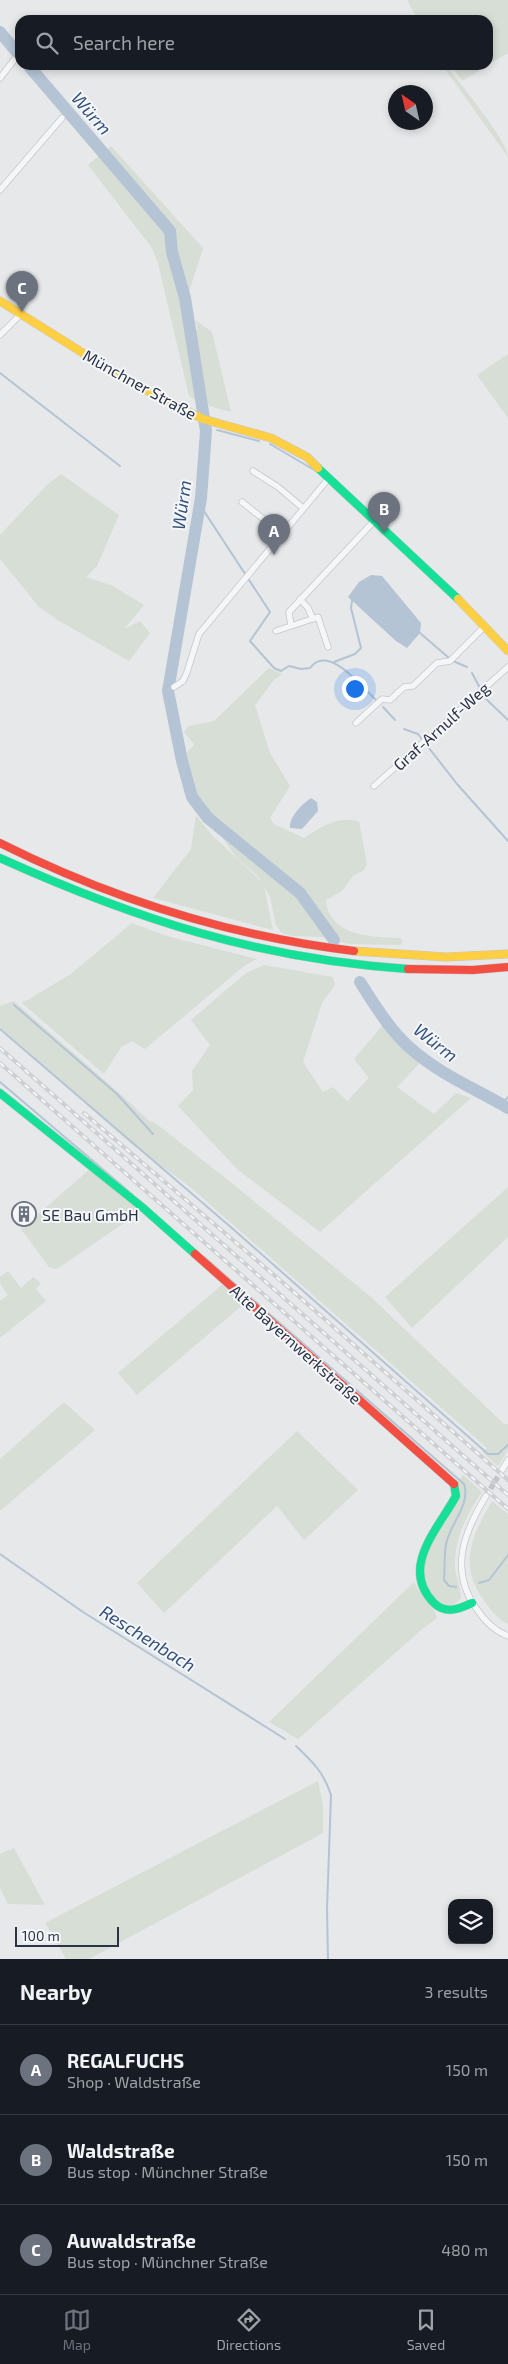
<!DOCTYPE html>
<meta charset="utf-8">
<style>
:root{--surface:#171b24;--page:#242831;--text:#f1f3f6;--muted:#9ea1a6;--line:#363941;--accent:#6c737f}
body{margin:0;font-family:"Exo 2",sans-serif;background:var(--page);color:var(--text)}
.controls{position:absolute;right:15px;bottom:15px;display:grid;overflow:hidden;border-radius:10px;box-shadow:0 2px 8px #0003}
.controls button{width:45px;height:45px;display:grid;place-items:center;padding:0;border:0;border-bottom:1px solid var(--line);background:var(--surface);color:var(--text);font:25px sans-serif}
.compass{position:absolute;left:388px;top:85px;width:45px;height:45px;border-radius:50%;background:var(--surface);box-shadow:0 2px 8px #0003;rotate:326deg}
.scale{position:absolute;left:15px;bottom:12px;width:104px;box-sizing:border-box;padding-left:5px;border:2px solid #2b3445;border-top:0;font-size:14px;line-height:18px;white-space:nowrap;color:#2b3445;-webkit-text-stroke:4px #f4f6f9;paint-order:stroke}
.you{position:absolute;left:354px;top:688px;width:18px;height:18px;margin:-12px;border:4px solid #fff;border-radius:50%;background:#1a73e8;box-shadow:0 0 0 8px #1a73e833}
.badge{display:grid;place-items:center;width:32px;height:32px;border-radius:50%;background:var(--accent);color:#fff;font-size:16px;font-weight:700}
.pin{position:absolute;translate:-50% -41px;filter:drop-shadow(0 1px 2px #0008)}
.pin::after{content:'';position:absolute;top:26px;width:18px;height:15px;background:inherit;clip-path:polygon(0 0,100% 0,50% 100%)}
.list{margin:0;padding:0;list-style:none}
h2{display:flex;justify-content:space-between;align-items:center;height:65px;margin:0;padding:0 20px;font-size:21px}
h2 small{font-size:16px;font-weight:400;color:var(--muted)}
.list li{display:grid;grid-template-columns:32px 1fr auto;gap:15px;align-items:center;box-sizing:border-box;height:90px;padding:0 20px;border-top:1px solid var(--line)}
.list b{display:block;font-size:19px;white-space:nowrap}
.list p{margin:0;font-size:16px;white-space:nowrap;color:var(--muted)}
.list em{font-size:16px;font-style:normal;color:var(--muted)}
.icon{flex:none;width:28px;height:28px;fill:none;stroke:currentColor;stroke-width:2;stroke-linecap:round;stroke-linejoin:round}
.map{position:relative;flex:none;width:508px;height:1959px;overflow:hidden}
.search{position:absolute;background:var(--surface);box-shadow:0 2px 8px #0003;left:15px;right:15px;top:15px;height:55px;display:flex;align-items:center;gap:12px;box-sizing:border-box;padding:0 18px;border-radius:15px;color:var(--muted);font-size:19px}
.sheet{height:335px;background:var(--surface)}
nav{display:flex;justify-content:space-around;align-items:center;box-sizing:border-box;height:70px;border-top:1px solid var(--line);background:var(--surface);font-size:14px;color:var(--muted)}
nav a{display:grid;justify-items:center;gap:2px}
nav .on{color:var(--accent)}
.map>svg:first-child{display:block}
.green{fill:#d6ded6}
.water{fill:#b4c4d5}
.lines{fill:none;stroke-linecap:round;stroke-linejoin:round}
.stream{stroke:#b4c4d5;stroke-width:2}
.river{stroke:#b4c4d5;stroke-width:12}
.street-tunnel{stroke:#c1c4c9;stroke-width:5.5;stroke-dasharray:5.5 3;stroke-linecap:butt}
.street-casing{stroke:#c4c6c8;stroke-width:7}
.fast-casing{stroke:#c4c6c8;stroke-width:9}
.slow-casing{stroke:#c4c6c8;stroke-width:9}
.jam-casing{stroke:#c4c6c8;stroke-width:9}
.street{stroke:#f5f6f7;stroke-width:5.5}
.fast{stroke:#16e098;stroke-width:8}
.slow{stroke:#ffcf43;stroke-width:8}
.jam{stroke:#f24e42;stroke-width:8}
.rail-casing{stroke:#cecfd2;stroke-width:4}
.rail{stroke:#f4f6f9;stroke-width:2;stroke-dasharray:5.5;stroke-linecap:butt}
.labels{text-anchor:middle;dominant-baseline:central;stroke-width:4;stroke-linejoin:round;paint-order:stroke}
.street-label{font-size:16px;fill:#2b3445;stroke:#f4f6f9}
.poi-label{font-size:16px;fill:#2b3445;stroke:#f4f6f9;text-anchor:start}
.water-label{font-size:18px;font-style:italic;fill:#34527a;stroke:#f4f6f9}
</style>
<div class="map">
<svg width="508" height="1959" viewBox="0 0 508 1959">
<rect width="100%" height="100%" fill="#e6e8ea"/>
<path class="green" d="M407 0H508V53L462 81 451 65H488V20H418Z
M442 65H446C458 81 508 141 508 157Z
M111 146 203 248 189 292 195 330 198 329 195 320 212 332 231 412 209 406 189 396 158 263 152 248 88 165Z
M508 354V418L477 375Z
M61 474 119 515 97 566 86 577 113 586 144 605 124 629 140 621 150 633 129 661 56 619 39 607 0 559V535L48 484Z
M269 668 282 674 274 680 255 705 270 753 290 786 270 818 274 824 304 838C319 828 340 814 359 822L367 864 364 870 353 876 342 891 326 900C329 936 370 937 399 938L403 940 401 945 349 944 322 937 292 936 282 933 276 925 270 897 264 886 273 930 153 898 191 849 196 815 212 835 262 882C256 872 245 866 237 858 224 842 181 774 186 755 187 751 193 748 194 744L184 732 189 726 214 721Z
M132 923 170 937 257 959 244 966 145 1049 132 1041 121 1047 104 1074 22 1003 71 974Z
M264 965 333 977 335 985 322 1003 303 1062 323 1092 333 1087 347 1101 369 1078 354 1059 383 1025 420 1063 397 1087 434 1114 456 1093 471 1098 320 1232 237 1169 178 1106 193 1090 192 1071 210 1045 191 1020 246 973Z
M14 1001C59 1042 106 1079 149 1121L154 1122 233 1184 371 1297 504 1424H508V1450L498 1466 482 1452 487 1448 189 1186 130 1143 0 1027V1006Z
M90 1169 140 1212 60 1267 55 1269 49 1267 21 1229Z
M508 1187V1237L412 1328 385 1297Z
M8 1271 21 1288 33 1277 41 1283 36 1289 46 1301 0 1338V1301L8 1295 0 1283V1277Z
M223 1284 245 1303 137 1395 118 1373Z
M64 1402 95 1430 0 1511V1459Z
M297 1431 358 1490 304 1540 277 1506 164 1613 137 1583Z
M463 1475 482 1492C466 1516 454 1538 455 1568 456 1578 461 1588 461 1599L453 1605 446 1606C378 1566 476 1513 456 1483Z
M492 1501 508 1514V1624C497 1619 490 1609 483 1599 458 1564 473 1534 492 1501Z
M414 1582C421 1595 433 1604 437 1618L420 1631 298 1739 269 1722Z
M318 1781 323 1805V1833L89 1959H66L45 1923Z
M14 1848 45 1905 8 1904 0 1888V1854Z"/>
<path class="water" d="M371 575 382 576 421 623 420 633 407 648 396 641 348 597 359 582Z
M311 798 317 802 318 811 302 829 290 828C289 817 302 804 311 798Z"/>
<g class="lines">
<path class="stream" d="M0 373 120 466
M205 425 208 426
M217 430 259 441
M270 444 316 471
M331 485 356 508
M200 505 270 612 250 641 274 668 281 671 289 666 301 669 310 668C328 643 362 687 377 701
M420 633 449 658
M453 661 467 667
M334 662 355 654 361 648 351 608 352 601
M472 673 480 688
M483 692 486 699 508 720
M383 707 395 720
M404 729 418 734 457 784 508 841
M14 1005 117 1094 153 1134
M0 1029 233 1229 488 1454H498L508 1445
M0 1082 133 1195
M501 1104 508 1097
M204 1257 464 1484C471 1504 450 1524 446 1544 444 1555 445 1568 444 1580L449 1586 456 1587
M0 1554 83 1612 285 1739
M479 1583 489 1580 508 1555
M296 1746C313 1762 324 1773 331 1795L327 1909 328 1959"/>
<path class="river" d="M0 32 20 56
M28 65 170 231 172 252 185 298 206 431 201 498 168 691 182 761 192 797 208 818 300 893 334 940
M360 982C375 1005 389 1029 409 1047 439 1074 474 1088 508 1108"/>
<path class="street-tunnel" d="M486 1496 502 1470"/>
<defs>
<path id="street" d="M0 78 14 60
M0 190 62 118
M0 335 21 314
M253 471 278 487 303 508
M242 502 282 534
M300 599 308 608 313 619
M291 626 289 612 375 520
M276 631 318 617 328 647
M174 687 183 681 187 672 199 634 329 478
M356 723 382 699 390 700 404 687 413 686 437 663 450 661 484 627
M374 786 508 667
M502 1470 508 1460
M486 1496C464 1532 449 1570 476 1608 484 1620 494 1631 508 1636"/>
<path id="fast" d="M318 468 458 599
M0 858C135 919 259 959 408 969
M0 1093 142 1207 195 1254
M454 1484 456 1496C438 1529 400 1567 433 1602 445 1615 459 1609 472 1603"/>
<path id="slow" d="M0 301 126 380 203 419 271 438 307 457 318 468
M458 599 508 651
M354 951 446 957 508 954"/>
<path id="jam" d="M0 843C112 899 229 936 354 951
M408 969 473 970 508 967
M195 1254 454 1484"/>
</defs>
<use href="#street" class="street-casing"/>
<use href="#fast" class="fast-casing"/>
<use href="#slow" class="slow-casing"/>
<use href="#jam" class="jam-casing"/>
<use href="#street" class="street"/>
<use href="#fast" class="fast"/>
<use href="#slow" class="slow"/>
<use href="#jam" class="jam"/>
<defs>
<path id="rail" d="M0 1048 508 1495
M0 1063 508 1509
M84 1113 288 1287 508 1480"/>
</defs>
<use href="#rail" class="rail-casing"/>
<use href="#rail" class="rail"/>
</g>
<defs>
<symbol id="building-ring" viewBox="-11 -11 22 22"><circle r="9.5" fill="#f4f6f9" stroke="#6c737f" stroke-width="1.5"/><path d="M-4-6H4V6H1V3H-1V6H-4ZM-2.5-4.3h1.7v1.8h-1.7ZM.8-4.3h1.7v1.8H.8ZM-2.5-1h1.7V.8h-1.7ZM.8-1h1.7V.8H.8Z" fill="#6c737f"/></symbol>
</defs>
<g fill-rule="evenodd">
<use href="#building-ring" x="10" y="1200" width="28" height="28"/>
</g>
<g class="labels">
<g class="street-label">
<text transform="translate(140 384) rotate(29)">Münchner Straße</text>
<text transform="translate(441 726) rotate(-42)">Graf-Arnulf-Weg</text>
<text transform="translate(296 1344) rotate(42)">Alte Bayernwerkstraße</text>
</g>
<g class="poi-label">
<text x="42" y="1214">SE Bau GmbH</text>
</g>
<g class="water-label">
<text transform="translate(92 113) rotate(49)">Würm</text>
<text transform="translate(181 505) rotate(-82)">Würm</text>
<text transform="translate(436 1042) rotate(38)">Würm</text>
<text transform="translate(148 1638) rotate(32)">Reschenbach</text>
</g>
</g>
</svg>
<div class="controls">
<button><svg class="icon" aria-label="layers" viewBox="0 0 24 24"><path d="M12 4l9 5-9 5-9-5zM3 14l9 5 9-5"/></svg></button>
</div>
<svg class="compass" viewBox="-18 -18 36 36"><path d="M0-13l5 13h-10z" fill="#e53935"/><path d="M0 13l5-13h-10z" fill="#9ea1a6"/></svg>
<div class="scale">100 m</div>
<div class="you"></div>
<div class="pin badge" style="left:274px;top:555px">A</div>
<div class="pin badge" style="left:384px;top:533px">B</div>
<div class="pin badge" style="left:22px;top:312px">C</div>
<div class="search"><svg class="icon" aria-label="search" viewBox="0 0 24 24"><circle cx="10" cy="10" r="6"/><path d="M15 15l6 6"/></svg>Search here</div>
</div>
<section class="sheet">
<h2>Nearby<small>3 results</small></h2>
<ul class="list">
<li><span class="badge">A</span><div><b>REGALFUCHS</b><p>Shop · Waldstraße</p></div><em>150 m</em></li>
<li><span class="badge">B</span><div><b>Waldstraße</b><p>Bus stop · Münchner Straße</p></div><em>150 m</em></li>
<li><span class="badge">C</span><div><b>Auwaldstraße</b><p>Bus stop · Münchner Straße</p></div><em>480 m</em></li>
</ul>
</section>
<nav>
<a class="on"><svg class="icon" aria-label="map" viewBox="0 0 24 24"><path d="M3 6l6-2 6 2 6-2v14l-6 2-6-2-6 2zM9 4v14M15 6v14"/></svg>Map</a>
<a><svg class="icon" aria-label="directions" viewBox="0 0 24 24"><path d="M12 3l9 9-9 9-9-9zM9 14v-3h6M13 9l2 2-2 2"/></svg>Directions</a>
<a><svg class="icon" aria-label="saved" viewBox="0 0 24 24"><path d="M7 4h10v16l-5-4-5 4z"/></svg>Saved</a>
</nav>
